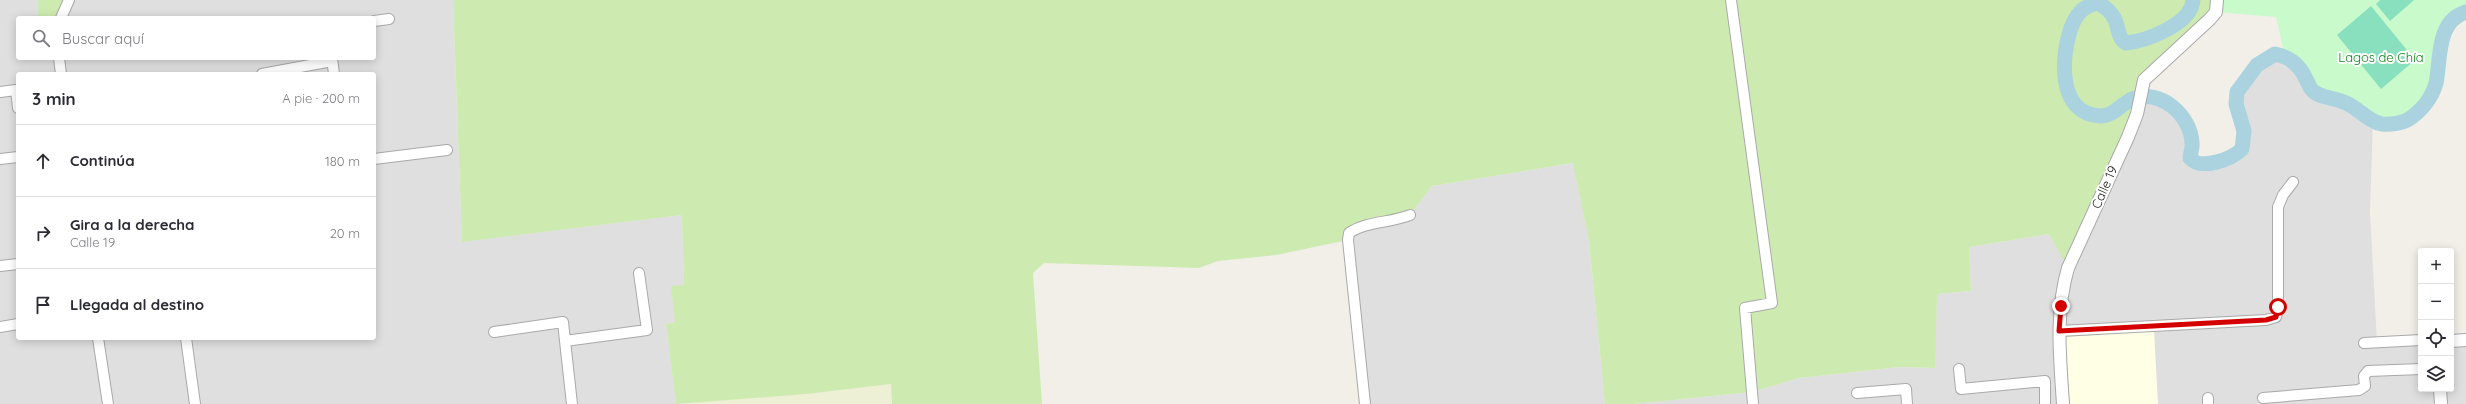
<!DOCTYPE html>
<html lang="es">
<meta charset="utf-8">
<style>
:root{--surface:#fff;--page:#f7f7f7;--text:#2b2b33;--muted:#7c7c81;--line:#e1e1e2}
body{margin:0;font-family:Quicksand,sans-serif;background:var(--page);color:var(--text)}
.controls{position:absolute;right:12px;bottom:12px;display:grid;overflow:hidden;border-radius:4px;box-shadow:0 2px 10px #0003}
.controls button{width:36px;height:36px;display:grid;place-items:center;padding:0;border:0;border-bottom:1px solid var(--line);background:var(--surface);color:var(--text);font:20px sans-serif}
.stop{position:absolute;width:12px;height:12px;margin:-9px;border:3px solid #d40000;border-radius:50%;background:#fff}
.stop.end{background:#d40000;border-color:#fff;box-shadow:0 1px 4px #0008}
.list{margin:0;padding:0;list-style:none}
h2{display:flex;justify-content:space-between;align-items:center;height:52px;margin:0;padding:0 16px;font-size:17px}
h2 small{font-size:13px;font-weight:400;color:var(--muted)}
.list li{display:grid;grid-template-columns:26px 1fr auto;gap:12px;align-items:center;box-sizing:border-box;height:72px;padding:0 16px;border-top:1px solid var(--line)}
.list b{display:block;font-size:15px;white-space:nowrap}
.list p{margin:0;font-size:13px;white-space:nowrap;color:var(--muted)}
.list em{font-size:13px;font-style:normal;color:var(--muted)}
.icon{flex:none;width:22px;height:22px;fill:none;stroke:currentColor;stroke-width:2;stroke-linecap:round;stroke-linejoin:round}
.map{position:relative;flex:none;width:2466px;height:404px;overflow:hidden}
.search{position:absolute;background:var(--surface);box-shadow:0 2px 10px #0003;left:16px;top:16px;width:360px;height:44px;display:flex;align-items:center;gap:10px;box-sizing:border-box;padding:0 14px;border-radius:4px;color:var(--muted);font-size:15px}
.panel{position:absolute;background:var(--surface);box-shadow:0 2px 10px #0003;left:16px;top:72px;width:360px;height:268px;border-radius:4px}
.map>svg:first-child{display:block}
.residential{fill:#e0dfdf;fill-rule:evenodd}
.education{fill:#ffffe5}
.farmland{fill:#eef0d5}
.grass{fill:#cdebb0}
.park{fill:#c8facc}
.pitch{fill:#88e0be}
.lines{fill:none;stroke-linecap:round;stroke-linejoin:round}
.river{stroke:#aad3df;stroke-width:15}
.minor-casing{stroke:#a9a9a9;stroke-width:12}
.tertiary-casing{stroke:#a9a9a9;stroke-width:14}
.minor{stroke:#fff;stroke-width:10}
.tertiary{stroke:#fff;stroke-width:12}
.route{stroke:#d40000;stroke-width:5}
.labels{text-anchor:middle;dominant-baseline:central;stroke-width:4;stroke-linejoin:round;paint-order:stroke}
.park-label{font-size:13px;fill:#0c8416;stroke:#fff}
.street-label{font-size:13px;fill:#222;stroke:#fff}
</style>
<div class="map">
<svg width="2466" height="404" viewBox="0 0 2466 404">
<rect width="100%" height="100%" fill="#f2efe9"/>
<path class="residential" d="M0 0H38L37 18H18V58H374V18H61L69 0H453L462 241 682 215 684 285 675 322 666 324 676 404H0ZM18 74H374V338H18Z
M2275 54 2285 56 2295 63 2303 71 2311 90 2346 103 2373 120 2370 212 2377 342 2421 340V389H2451V341L2466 340V404H1634L1752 392 1799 378 1900 367 1934 368 1937 294 1971 291 1969 247 2049 234 2068 267 2142 98 2167 102 2180 114 2190 131 2192 142 2190 158 2193 162 2200 164 2227 160 2242 149 2245 138 2236 104 2237 92 2257 65Z
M1574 163 1589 241 1605 404H1365L1348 240 1355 228 1410 215 1432 186Z"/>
<path class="education" d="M2154 331 2158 404H2070L2065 337Z"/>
<path class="farmland" d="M891 384 892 404H687L706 400 806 394Z"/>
<path class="grass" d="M38 0H69L61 18H37Z
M453 0H2217L2216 12 2154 69 2137 114 2068 268 2049 234 1969 247 1971 291 1937 294 1935 368 1900 367 1799 378 1752 392 1634 404H1605L1589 241 1573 163 1432 186 1410 215 1355 228 1348 240 1276 255 1218 261 1199 268 1044 263 1033 273 1042 404H892L891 384 806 394 676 404 666 324 675 322 671 286 684 285 682 215 462 242Z"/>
<path class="park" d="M2217 0H2466V12C2425 24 2452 91 2411 117 2404 122 2391 126 2382 124 2369 121 2358 108 2345 102 2334 97 2322 97 2311 90L2303 71 2285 56 2276 17 2216 12Z"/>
<path class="pitch" d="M2380 0H2414L2390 21 2376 4Z
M2371 6 2415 60 2381 89 2337 35Z"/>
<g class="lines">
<path class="river" d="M2193 0C2192 24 2146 41 2126 43 2117 38 2119 26 2114 18 2111 11 2105 7 2098 3 2083 6 2076 14 2071 28 2061 56 2057 114 2100 116 2114 116 2121 104 2132 99 2161 88 2191 116 2192 143 2193 148 2190 153 2190 158 2201 171 2232 159 2242 149L2244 131 2236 104 2237 92 2257 65 2275 54C2290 57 2300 65 2306 79 2308 82 2309 87 2312 90 2319 98 2336 98 2346 103 2358 108 2369 122 2382 124 2390 125 2403 123 2409 119 2421 111 2432 98 2436 83 2441 59 2436 21 2466 12"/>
<defs>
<path id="minor" d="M1731 0 1772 303 1745 308 1753 404
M61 18 69 0
M374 21 389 19
M59 58 61 74
M332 58 334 74
M262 74 332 61
M0 92 16 90 18 108
M0 159 18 157
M374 159 447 150
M0 266 18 264
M0 327 18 324
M2059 331 2266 320 2276 317 2278 307V207L2283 195 2293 182
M494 332 563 322 565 341
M98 338 108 404
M186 338 195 404
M2364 343 2421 340
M1959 369 1961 389 2045 381V404
M1857 393 1906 389 1907 404
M2208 398V404
M2263 398 2359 390 2365 386 2364 376 2368 371 2421 369
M572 404 565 341 647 330 639 273
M1365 404 1348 240 1349 233C1366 221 1391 223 1410 215"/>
<path id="tertiary" d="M2451 341 2466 340
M2440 389 2441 404
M2063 404C2060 358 2055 312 2068 268L2128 137 2137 114 2144 80 2210 19 2216 12 2217 0"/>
</defs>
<use href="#minor" class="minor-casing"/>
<use href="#tertiary" class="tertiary-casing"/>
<use href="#minor" class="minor"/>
<use href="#tertiary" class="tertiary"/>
</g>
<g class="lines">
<path class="route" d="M2061 306 2059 331 2266 320 2276 317 2278 307"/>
</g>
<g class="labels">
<g class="park-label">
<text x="2381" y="57">Lagos de Chía</text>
</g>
<g class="street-label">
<text transform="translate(2104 187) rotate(-66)">Calle 19</text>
</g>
</g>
</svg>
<div class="controls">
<button>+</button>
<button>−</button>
<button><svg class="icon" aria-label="locate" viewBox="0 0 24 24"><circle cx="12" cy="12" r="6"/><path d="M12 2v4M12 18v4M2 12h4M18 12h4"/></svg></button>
<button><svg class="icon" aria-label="layers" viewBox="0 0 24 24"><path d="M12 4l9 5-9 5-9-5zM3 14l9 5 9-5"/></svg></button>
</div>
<div class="stop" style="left:2278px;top:307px"></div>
<div class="stop end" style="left:2061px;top:306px"></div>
<div class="search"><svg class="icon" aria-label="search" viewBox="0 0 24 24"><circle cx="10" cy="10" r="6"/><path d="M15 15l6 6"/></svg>Buscar aquí</div>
<section class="panel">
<h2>3 min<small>A pie · 200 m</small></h2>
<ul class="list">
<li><svg class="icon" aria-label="ahead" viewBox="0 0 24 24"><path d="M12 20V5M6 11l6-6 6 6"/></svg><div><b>Continúa</b></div><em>180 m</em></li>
<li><svg class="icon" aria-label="right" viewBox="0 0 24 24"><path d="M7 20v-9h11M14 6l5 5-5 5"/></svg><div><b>Gira a la derecha</b><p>Calle 19</p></div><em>20 m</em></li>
<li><svg class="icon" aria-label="arrive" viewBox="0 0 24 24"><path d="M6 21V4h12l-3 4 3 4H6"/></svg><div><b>Llegada al destino</b></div></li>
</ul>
</section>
</div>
